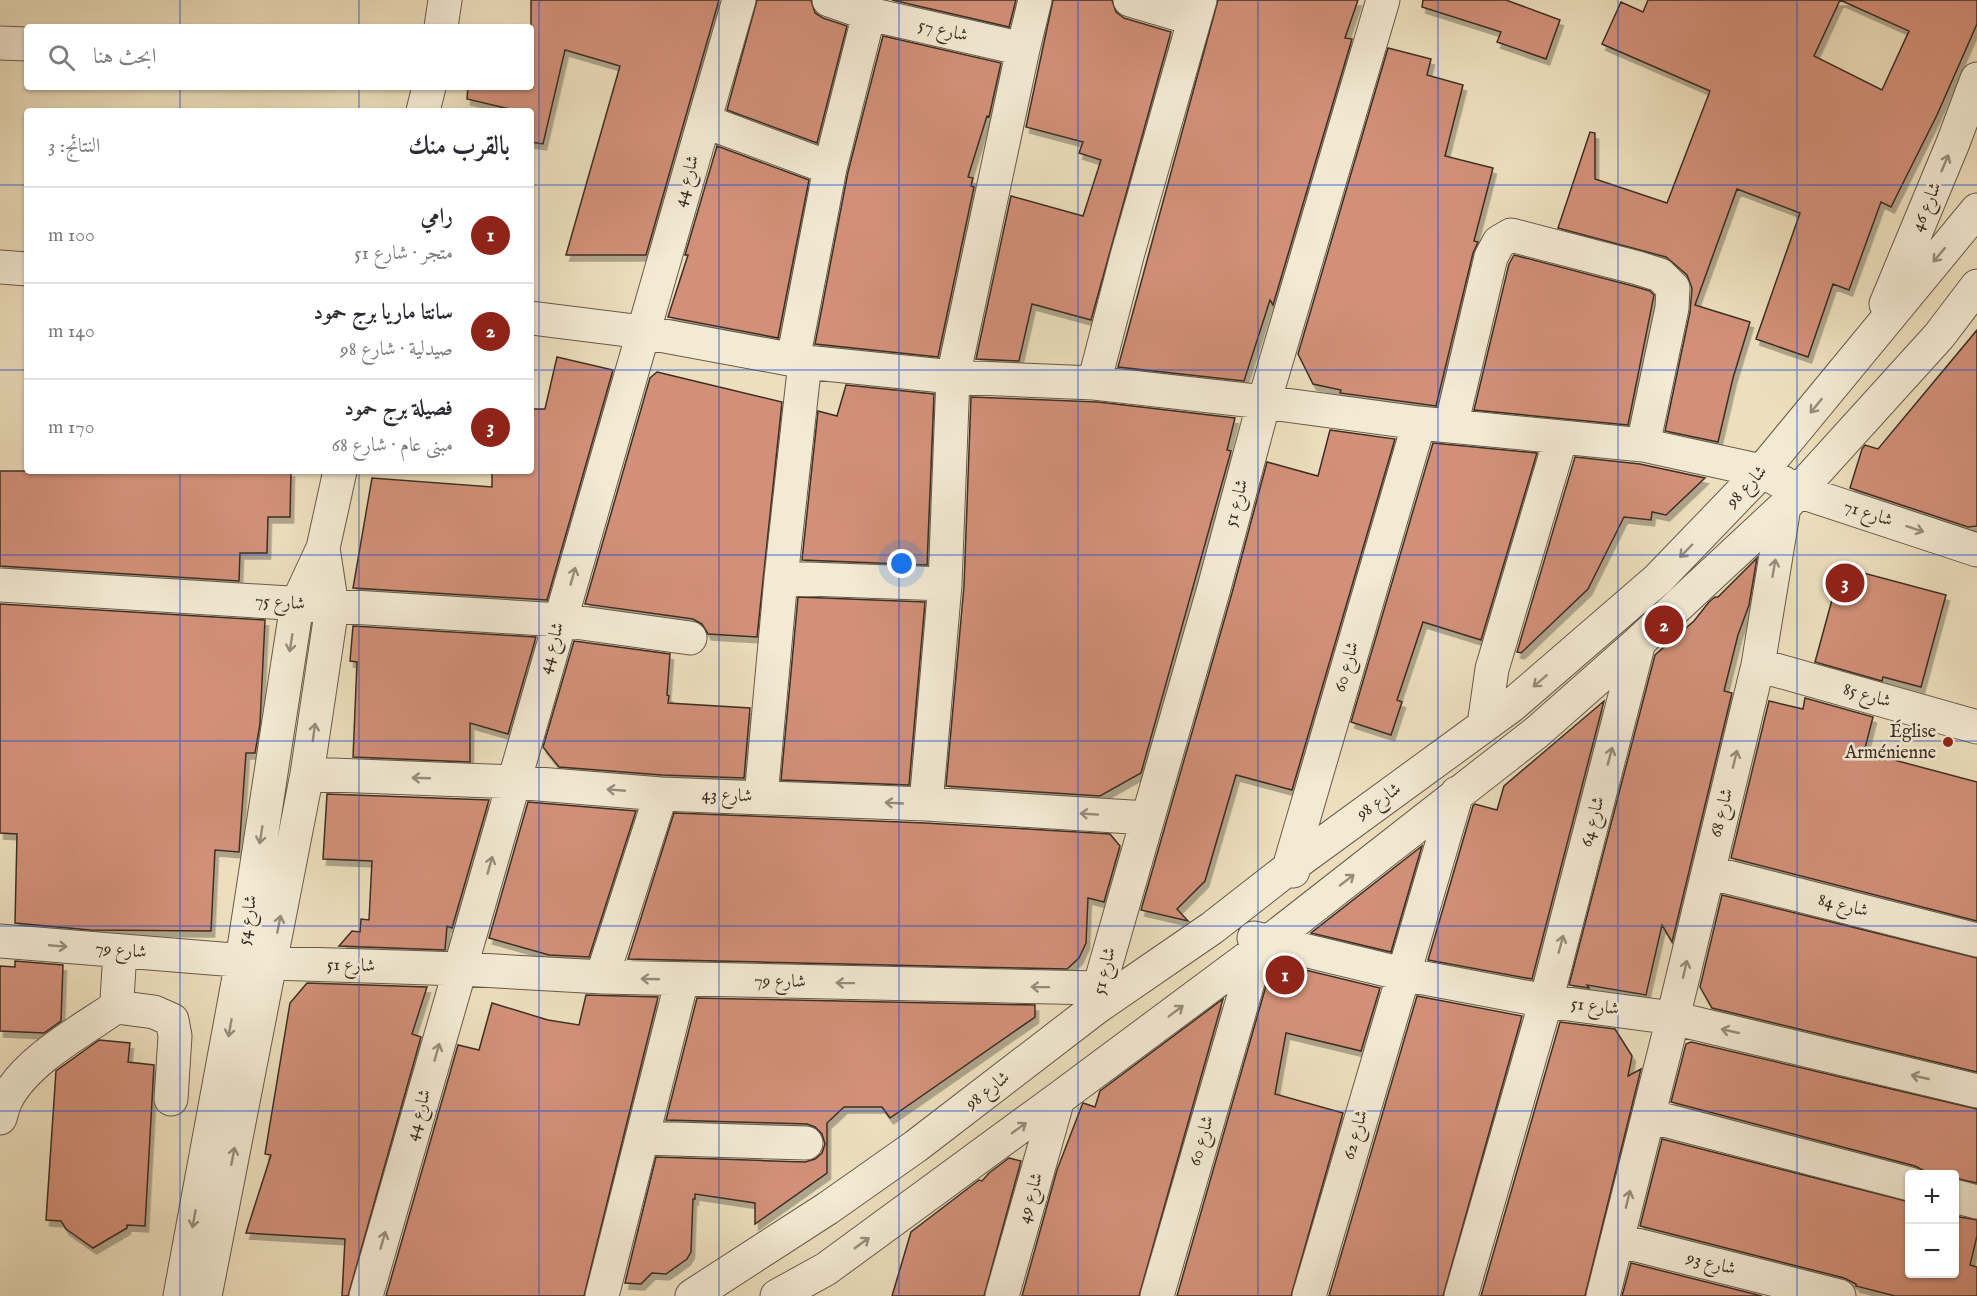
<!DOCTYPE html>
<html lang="ar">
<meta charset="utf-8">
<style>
:root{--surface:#fff;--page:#f7f7f7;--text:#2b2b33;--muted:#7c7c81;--line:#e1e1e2;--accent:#8f2418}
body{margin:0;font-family:"IM FELL English",Amiri,serif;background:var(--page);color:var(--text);direction:rtl}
.controls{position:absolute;right:18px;bottom:18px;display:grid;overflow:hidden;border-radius:6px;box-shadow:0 2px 4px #0004}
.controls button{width:54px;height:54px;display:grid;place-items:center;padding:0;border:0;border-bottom:2px solid var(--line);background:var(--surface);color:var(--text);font:30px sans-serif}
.you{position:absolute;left:902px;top:564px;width:21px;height:21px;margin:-15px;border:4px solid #fff;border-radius:50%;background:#1a73e8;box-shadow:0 0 0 9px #1a73e833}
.badge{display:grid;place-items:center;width:39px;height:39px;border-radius:50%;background:var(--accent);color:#fff;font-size:20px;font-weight:700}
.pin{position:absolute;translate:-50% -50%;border:3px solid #fff;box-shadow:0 2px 6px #0006}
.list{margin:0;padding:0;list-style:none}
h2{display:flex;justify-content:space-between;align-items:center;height:78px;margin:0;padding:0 24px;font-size:26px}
h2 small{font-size:20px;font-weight:400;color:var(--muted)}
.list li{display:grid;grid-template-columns:39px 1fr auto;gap:18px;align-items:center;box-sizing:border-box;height:96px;padding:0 24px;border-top:2px solid var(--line)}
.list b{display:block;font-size:22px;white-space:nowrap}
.list p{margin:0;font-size:20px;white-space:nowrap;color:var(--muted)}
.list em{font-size:20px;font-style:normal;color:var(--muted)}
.icon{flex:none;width:33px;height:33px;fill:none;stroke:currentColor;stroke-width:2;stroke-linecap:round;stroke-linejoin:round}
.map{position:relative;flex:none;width:1977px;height:1296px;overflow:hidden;direction:ltr}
.search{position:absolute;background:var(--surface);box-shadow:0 2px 4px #0004;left:24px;top:24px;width:510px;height:66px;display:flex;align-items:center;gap:15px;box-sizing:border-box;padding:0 21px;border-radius:6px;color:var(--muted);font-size:22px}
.panel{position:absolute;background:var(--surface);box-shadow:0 2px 4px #0004;left:24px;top:108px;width:510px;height:366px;border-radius:6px;direction:rtl}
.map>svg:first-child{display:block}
.building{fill:#d29078;stroke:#3b2e25;stroke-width:1.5;filter:url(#shadow)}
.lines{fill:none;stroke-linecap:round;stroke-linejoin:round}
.minor-casing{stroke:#685a4b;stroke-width:35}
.minor{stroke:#f3ead4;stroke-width:33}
.oneway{stroke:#978c7c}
.grid{fill:none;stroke:#1d4ed8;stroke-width:1.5;stroke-opacity:0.55}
.poi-dot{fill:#8f2418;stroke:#f3ead4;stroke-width:2}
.labels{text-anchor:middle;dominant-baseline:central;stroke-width:5;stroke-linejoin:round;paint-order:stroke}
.street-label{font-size:18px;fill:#3b2e25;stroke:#f3ead4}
.poi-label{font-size:18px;fill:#3b2e25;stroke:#f3ead4;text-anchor:end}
</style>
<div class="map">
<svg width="1977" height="1296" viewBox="0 0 1977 1296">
<defs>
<filter id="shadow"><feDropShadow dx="3.5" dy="6" stdDeviation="0" flood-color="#0004"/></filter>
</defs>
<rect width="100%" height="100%" fill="#eddfbd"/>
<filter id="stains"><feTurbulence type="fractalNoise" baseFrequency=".00333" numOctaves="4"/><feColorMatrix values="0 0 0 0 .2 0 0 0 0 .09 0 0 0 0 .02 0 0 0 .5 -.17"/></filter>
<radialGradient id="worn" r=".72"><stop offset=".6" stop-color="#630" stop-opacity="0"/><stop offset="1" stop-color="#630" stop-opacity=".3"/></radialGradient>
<path class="building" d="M531 0H719L646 255H566L620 66 565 50 543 144 531 142V111H518L467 99 468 87H531Z
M757 0H811L815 13 823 18 847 26 817 143 727 110Z
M892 0H1016L1009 27Z
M1053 0H1112L1116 12 1124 18 1171 32 1091 320 1032 304 1019 361 976 359 1011 196 1083 216 1101 160 1079 153 1083 142 1026 127Z
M1218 0H1358L1345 38 1352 39 1273 305 1270 300 1244 381 1118 367Z
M1423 0H1506L1560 20 1546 59 1497 42 1501 32 1422 7Z
M1648 0H1840L1814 56 1882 90 1909 31 1840 0H1977V24L1937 115 1891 207 1881 202 1849 290 1833 284 1808 357 1756 339 1800 213 1737 189 1695 305 1750 322 1733 378 1718 442 1665 431 1690 312 1692 288 1687 275 1666 257 1558 228 1590 132 1595 133V179L1667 203 1710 91 1602 44 1621 2 1643 12Z
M883 36 1001 63 989 117 987 116 968 177 973 178 971 186 974 187 938 357 815 344 848 172Z
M1388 48 1431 59 1427 75 1463 85 1445 156 1493 168 1474 241 1478 242 1473 253 1436 406 1340 393 1341 390 1313 384 1298 354Z
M717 146 809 180 778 338 668 317 688 255H685Z
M1514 255 1633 286 1650 291 1654 295 1628 425 1474 410 1509 264Z
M1977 330V526L1968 527 1850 488 1862 449 1865 445 1878 449Z
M557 357 613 370 547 600 353 588 372 478 492 487V471H531V409H545Z
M657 372 782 402 757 637 708 634 702 624 693 619 585 604 650 378Z
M846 385 934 394 927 565 802 560 818 411 837 416Z
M971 397 1098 402 1235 418 1227 450 1231 451 1141 773 1100 796 946 786 964 586Z
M1330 430 1395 439 1292 790 1236 775 1205 881 1177 909 1188 921 1141 910 1232 593 1267 462 1318 476Z
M1433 443 1537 453 1481 640 1423 622 1397 700 1402 702 1391 735 1351 722Z
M1575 457 1640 464 1705 478 1666 515 1652 512 1651 520 1624 517 1588 589 1521 653 1517 652Z
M0 471H291L290 517H268L267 553H240L239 581 0 566Z
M1757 558 1749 605 1738 635 1724 691 1732 693 1672 942 1662 925 1646 995 1587 985 1589 988 1569 985 1655 655 1694 621 1709 602 1715 597H1718Z
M1841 567 1946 595 1921 687 1883 677 1882 681 1815 662Z
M798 597 925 602 909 785 781 780Z
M0 604 265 620 260 724 255 753H246L239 852 215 850 211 931 90 930 15 923 17 834 0 833Z
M353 626 536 637 508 734 470 723V762L353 757 357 662 350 661Z
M574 641 670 654 667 695 669 696 668 703 750 708 744 778 662 775 559 767 543 747Z
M1805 698 1873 717 1864 752 1977 782V921L1731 858 1769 701 1803 709Z
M1604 701 1532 979 1428 960 1473 806 1475 804 1497 810 1504 786Z
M327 794 489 800 452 928 447 926 445 950 339 946 352 931 360 932 361 919 369 920 372 861 323 859Z
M528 802 636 811 589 957 549 955 489 938Z
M674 813 925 823 1110 834 1120 846 1104 902 1088 898 1086 943 1079 958 1067 969 628 959Z
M1422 846 1391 952 1311 933Z
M1722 895 1977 958V1072L1712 1008 1700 987Z
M15 961 63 965 61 1021 44 1033 0 1031V966L15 967Z
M1293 967 1380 988 1361 1051 1286 1033 1275 1094 1343 1113 1291 1296H1177L1270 972 1291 977Z
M307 983 427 987 412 1034 421 1037 348 1296H342L345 1239 246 1233 271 1155 265 1154 290 1003Z
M586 995 658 997 584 1296H386L458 1045 479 1050 492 1003 548 1020 579 1025Z
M1417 996 1522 1016 1443 1296H1329Z
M697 998 1035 1005V1017L890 1118 882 1107H844L827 1123V1173L755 1224V1203L695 1194V1199H693L691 1252 687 1259 666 1274 652 1273 641 1284 625 1283 656 1157 805 1162 815 1159 822 1153 825 1144 822 1134 815 1127 807 1124 666 1120Z
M1223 999 1139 1296H1022L1057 1170 1082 1105 1083 1103 1095 1107 1100 1091Z
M1560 1022 1615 1029 1632 1056 1628 1076 1641 1069 1585 1296H1481Z
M99 1040 130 1043 128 1062 154 1065 145 1226 127 1225V1228L93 1248 66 1229 61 1221 46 1220 56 1071Z
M1691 1042 1977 1109V1183L1954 1178V1174H1926L1923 1170 1915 1166 1671 1102 1686 1044Z
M1662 1139 1910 1202V1274H1954V1216L1977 1220V1236L1970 1265 1977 1267V1296H1895L1856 1286V1284L1844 1278 1640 1226Z
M1009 1158 1021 1161 984 1296H892L911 1232 979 1180 982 1181 989 1173Z
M1631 1263 1762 1296H1622Z"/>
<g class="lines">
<defs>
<path id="minor" d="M829 0 869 14 1023 49
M1130 0 1194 19
M441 27 445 0
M0 43 27 44
M423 111 429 87
M704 121 830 168
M0 267 27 269
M1886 304 1953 143 1977 79
M531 318 643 332 805 362 953 377 1094 383 1264 402 1419 423 1643 445 1762 471 1798 491 1977 550
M793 360 830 168 869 14
M1094 383 1127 256 1200 0
M1451 426 1491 257 1499 242 1511 235 1638 268 1660 275 1673 288 1672 308 1643 445
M781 578 945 584
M0 585 560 620 690 638
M1758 665 1977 727
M1484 725 1492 669 1561 437
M307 774 514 782 661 794 926 804 1147 818
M761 797 781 578 805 362
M926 804 945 584 953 377 1023 49 1035 0
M1293 871 1289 868 1419 423
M1708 872 1977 940
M1254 938 1403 974 1546 1001 1673 1018 1977 1091
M0 941 271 963 461 969 602 977 1099 988
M120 951 117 999 119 1005 124 1008 154 1012 172 1020 175 1036 171 1099
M602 977 661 794
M1097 1007 1099 988 1214 588 1264 402 1383 0
M1649 1116 1910 1184
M0 1118C2 1112 3 1106 6 1100 26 1060 83 1030 119 1005
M642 1138 806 1143
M1954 1196 1977 1202
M1617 1240 1839 1296
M180 1296 242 961 297 604 323 548 340 471
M205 1296 307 774 332 607 323 548
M366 1296 739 0
M602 1296 682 980
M692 1296 828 1208 916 1146 1097 1007 1212 928 1289 868 1511 706 1658 579 1762 471 1977 210
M777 1296 826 1269 1058 1099 1257 951 1537 732 1639 642 1784 507 1939 336 1977 286
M1002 1296 1058 1099
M1157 1296 1257 951
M1309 1296 1457 793
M1461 1296 1546 1001 1639 642
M1603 1296 1673 1018 1758 665 1784 507"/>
</defs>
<use href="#minor" class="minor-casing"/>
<use href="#minor" class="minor"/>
</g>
<defs><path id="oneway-shaft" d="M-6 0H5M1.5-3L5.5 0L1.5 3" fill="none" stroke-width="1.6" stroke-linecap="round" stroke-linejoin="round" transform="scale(1.5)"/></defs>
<g class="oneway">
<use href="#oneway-shaft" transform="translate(1945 163) rotate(-67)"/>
<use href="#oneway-shaft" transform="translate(1939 255) rotate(130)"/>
<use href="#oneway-shaft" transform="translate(1816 406) rotate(129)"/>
<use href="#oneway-shaft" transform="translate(1915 529) rotate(18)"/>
<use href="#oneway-shaft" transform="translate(1686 551) rotate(134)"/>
<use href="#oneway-shaft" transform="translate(1774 568) rotate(-80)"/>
<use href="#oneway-shaft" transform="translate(573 576) rotate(-74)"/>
<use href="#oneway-shaft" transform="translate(291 643) rotate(99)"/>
<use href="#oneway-shaft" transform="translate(1540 681) rotate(139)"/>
<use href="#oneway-shaft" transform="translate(314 732) rotate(-82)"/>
<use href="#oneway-shaft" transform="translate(1610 756) rotate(-75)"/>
<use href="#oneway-shaft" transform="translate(1735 759) rotate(-76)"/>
<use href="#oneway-shaft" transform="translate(421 778) rotate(-178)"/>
<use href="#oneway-shaft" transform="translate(616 790) rotate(-175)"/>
<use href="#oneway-shaft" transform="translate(894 803) rotate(-177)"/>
<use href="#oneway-shaft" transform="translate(1089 814) rotate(-176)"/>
<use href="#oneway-shaft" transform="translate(261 835) rotate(99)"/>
<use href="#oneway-shaft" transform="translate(490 865) rotate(-74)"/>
<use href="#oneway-shaft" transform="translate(1347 880) rotate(-38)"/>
<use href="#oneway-shaft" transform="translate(279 924) rotate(-79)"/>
<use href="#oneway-shaft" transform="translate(1561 944) rotate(-75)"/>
<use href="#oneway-shaft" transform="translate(58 946) rotate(5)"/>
<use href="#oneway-shaft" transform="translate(1685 969) rotate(-77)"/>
<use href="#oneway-shaft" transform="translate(650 979) rotate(-178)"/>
<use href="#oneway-shaft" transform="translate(845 983) rotate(-179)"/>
<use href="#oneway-shaft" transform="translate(1040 987) rotate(-179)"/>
<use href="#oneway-shaft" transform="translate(1176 1011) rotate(-37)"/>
<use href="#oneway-shaft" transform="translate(230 1028) rotate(100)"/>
<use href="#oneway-shaft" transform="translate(1730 1031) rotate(-167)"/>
<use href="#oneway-shaft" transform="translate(437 1052) rotate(-74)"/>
<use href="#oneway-shaft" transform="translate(1920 1077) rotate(-167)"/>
<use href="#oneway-shaft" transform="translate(1019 1128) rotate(-36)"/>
<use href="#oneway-shaft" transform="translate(233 1156) rotate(-79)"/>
<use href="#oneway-shaft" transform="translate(1628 1199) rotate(-76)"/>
<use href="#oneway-shaft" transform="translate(194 1219) rotate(100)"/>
<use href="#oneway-shaft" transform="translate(383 1240) rotate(-74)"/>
<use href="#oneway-shaft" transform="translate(862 1243) rotate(-36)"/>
</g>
<path class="grid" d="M180 0V27M359 0V27M539 0V1296M719 0V1296M899 0V1296M1078 0V1296M1258 0V1296M1438 0V1296M1618 0V1296M1797 0V1296M180 87V111M359 87V111M0 185H27M531 185H1977M0 370H27M531 370H1977M180 471V1296M359 471V1296M0 555H1977M0 741H1977M0 926H1977M0 1111H1977"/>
<circle class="poi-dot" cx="1948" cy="742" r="6"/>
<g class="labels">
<g class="street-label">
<text transform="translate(943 31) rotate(13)">شارع 57</text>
<text transform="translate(687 181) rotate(-74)">شارع 44</text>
<text transform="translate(1927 207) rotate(-67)">شارع 46</text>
<text transform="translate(1747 487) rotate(-47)">شارع 98</text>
<text transform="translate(1237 503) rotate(-75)">شارع 51</text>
<text transform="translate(1868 514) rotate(18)">شارع 71</text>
<text transform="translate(280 603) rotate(4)">شارع 75</text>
<text transform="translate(552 648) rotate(-74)">شارع 44</text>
<text transform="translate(1347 667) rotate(-74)">شارع 60</text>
<text transform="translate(1867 696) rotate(16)">شارع 85</text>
<text transform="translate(727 796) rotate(2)">شارع 43</text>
<text transform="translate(1379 802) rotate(-36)">شارع 98</text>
<text transform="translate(1722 813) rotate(-76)">شارع 68</text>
<text transform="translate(1593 822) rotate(-75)">شارع 64</text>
<text transform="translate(1843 906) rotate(14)">شارع 84</text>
<text transform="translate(248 920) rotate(-81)">شارع 54</text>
<text transform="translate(121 951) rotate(5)">شارع 79</text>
<text transform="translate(351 966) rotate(2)">شارع 51</text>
<text transform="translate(1105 971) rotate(-76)">شارع 51</text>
<text transform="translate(780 982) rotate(1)">شارع 79</text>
<text transform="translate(1595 1007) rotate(7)">شارع 51</text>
<text transform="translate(988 1091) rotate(-38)">شارع 98</text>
<text transform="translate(419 1115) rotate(-74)">شارع 44</text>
<text transform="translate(1356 1135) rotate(-74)">شارع 62</text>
<text transform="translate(1202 1141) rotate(-74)">شارع 60</text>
<text transform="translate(1031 1198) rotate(-74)">شارع 49</text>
<text transform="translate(1711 1264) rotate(14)">شارع 93</text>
</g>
<g class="poi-label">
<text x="1936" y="732">Église<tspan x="1936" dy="21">Arménienne</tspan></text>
</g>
</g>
<rect width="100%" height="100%" filter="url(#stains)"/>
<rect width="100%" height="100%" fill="url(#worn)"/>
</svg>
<div class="controls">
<button>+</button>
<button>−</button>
</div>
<div class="you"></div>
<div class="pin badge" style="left:1285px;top:975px">1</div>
<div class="pin badge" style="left:1664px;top:625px">2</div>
<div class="pin badge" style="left:1845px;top:583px">3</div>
<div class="search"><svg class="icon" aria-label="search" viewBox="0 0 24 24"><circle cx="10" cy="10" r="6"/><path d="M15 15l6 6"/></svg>ابحث هنا</div>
<section class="panel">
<h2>بالقرب منك<small>النتائج: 3</small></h2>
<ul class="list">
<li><span class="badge">1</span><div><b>رامي</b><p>متجر · شارع 51</p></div><em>100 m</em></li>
<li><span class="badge">2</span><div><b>سانتا ماريا برج حمود</b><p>صيدلية · شارع 98</p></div><em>140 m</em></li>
<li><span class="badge">3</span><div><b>فصيلة برج حمود</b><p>مبنى عام · شارع 68</p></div><em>170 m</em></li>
</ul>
</section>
</div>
